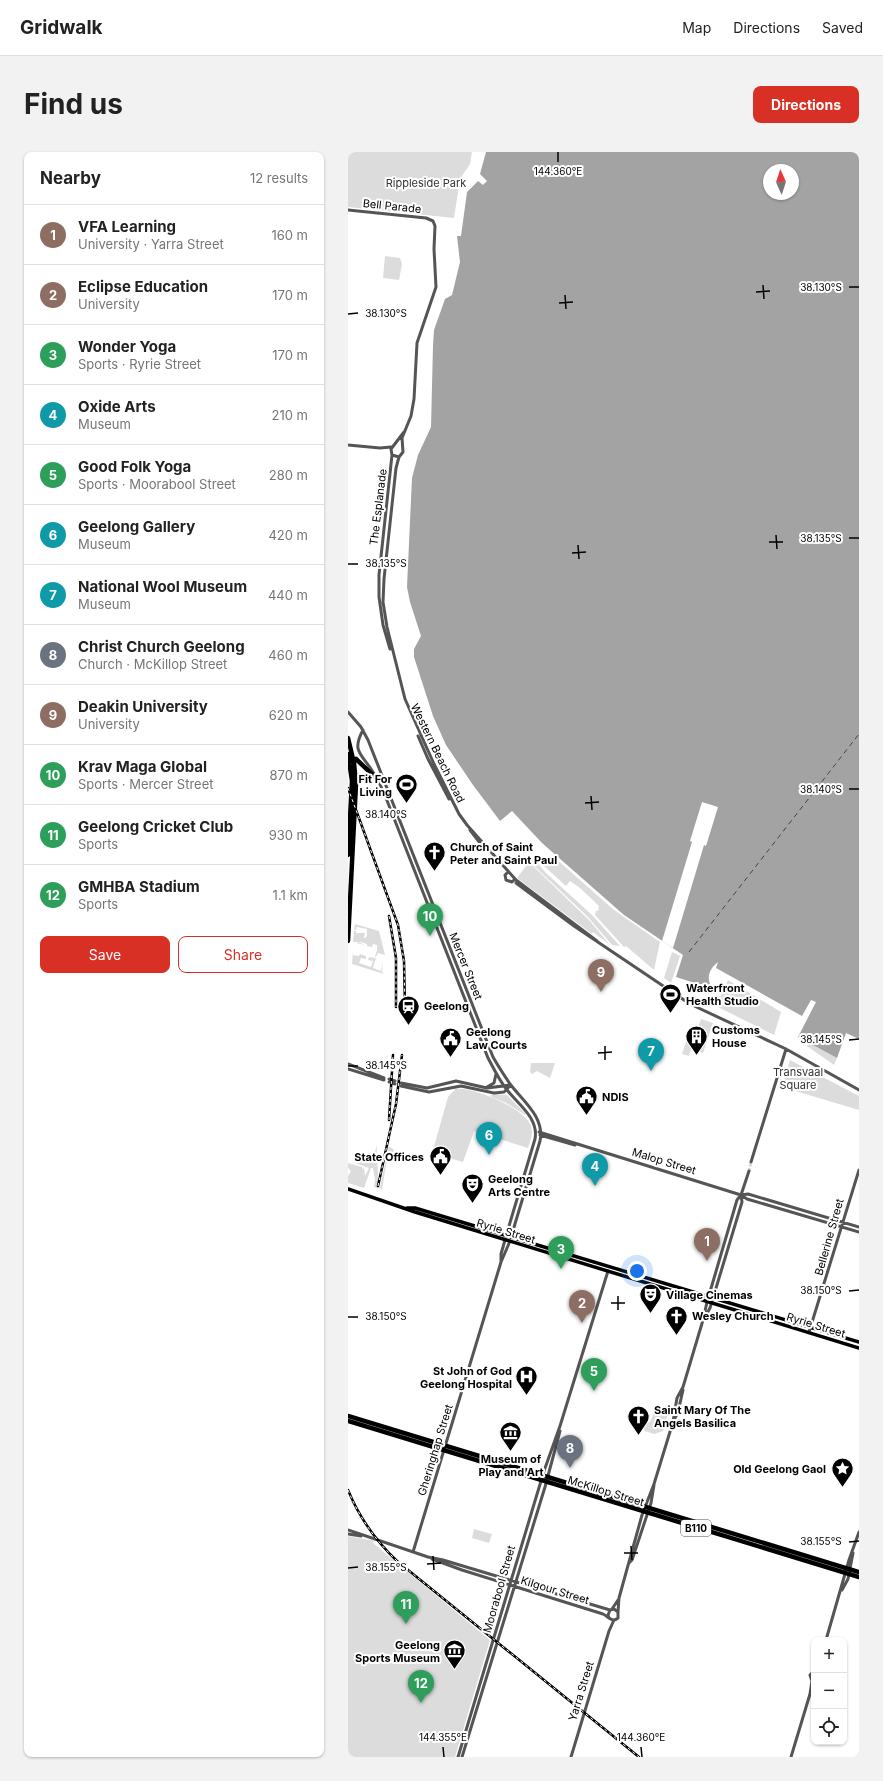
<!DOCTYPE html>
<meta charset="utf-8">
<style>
:root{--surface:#fff;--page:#f2f2f2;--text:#222;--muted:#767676;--line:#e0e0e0;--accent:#d93025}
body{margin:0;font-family:Inter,sans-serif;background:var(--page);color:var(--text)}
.controls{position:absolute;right:12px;bottom:12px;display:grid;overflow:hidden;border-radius:8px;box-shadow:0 1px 3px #0004}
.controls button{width:36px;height:36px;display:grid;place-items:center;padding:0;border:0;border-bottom:1px solid var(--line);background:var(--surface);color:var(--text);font:20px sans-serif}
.compass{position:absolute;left:415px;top:12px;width:36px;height:36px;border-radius:50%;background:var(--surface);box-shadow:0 1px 3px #0004;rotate:357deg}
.you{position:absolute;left:289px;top:1119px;width:14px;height:14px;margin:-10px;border:3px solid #fff;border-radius:50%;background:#1a73e8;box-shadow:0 0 0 6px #1a73e833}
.badge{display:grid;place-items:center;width:26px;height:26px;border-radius:50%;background:var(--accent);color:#fff;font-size:13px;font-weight:700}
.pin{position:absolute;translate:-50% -33px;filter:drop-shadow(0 1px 2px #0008)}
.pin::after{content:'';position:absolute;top:21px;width:14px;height:12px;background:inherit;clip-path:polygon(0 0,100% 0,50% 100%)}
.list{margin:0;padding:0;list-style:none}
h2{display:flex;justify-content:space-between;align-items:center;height:52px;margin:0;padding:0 16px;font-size:17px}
h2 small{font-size:13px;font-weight:400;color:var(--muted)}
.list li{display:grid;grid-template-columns:26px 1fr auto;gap:12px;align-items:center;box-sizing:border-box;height:60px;padding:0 16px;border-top:1px solid var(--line)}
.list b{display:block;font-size:15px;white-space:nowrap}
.list p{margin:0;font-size:13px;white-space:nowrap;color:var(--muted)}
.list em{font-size:13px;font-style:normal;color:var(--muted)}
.actions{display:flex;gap:8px;padding:12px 16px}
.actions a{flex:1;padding:9px 0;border:1px solid var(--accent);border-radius:8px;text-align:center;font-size:14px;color:var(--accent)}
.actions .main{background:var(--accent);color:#fff}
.icon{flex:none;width:22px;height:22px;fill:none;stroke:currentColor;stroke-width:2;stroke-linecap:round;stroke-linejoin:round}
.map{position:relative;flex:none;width:511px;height:1605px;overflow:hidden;border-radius:8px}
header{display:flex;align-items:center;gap:24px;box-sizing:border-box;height:56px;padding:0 20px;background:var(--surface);border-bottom:1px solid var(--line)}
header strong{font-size:19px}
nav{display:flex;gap:22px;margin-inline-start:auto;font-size:14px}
.intro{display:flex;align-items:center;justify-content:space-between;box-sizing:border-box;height:96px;padding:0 24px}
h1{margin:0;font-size:28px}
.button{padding:10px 18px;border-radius:8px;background:var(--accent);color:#fff;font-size:14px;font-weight:700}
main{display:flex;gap:24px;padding:0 24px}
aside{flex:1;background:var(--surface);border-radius:8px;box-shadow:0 1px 3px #0004}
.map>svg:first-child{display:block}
.green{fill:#dcdcdc}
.water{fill:#a3a3a3;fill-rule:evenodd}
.pier{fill:#fff}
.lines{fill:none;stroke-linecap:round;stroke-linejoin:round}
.ferry{stroke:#444;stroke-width:1;stroke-dasharray:5 4;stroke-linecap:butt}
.minor-tunnel{stroke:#d9d9d9;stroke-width:3;stroke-dasharray:3 1.5;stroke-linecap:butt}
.minor{stroke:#555;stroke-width:3}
.major{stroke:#000;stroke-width:3.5}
.highway{stroke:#000;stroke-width:4.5}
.rail-casing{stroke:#000;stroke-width:2.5}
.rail{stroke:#fff;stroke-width:1;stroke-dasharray:3;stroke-linecap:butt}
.ticks{fill:none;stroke:#000;stroke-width:1.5}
.labels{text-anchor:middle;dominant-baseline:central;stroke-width:4;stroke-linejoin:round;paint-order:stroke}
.shield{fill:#fff;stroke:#4c4c4c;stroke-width:1}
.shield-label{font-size:10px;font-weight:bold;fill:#000}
.park-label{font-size:11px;fill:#333;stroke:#fff}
.street-label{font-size:11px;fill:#000;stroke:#fff}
.poi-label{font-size:11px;font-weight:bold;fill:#000;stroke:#fff;text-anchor:start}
.ticks-label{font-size:10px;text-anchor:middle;fill:#000;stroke:#fff;stroke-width:4;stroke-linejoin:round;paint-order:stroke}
</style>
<header>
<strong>Gridwalk</strong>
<nav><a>Map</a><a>Directions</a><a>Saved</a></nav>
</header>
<div class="intro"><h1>Find us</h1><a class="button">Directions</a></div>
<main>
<aside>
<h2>Nearby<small>12 results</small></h2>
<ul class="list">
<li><span class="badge" style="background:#8d6e63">1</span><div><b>VFA Learning</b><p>University · Yarra Street</p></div><em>160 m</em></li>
<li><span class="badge" style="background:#8d6e63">2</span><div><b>Eclipse Education</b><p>University</p></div><em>170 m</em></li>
<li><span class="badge" style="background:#2e9e5b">3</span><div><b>Wonder Yoga</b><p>Sports · Ryrie Street</p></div><em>170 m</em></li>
<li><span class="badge" style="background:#0f9aa8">4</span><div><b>Oxide Arts</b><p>Museum</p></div><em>210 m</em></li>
<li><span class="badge" style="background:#2e9e5b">5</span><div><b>Good Folk Yoga</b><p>Sports · Moorabool Street</p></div><em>280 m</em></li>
<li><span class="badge" style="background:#0f9aa8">6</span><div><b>Geelong Gallery</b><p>Museum</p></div><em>420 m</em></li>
<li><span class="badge" style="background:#0f9aa8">7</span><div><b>National Wool Museum</b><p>Museum</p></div><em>440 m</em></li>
<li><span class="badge" style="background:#6b7280">8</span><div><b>Christ Church Geelong</b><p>Church · McKillop Street</p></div><em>460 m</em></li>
<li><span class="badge" style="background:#8d6e63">9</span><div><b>Deakin University</b><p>University</p></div><em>620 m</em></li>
<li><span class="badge" style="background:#2e9e5b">10</span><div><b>Krav Maga Global</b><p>Sports · Mercer Street</p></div><em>870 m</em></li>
<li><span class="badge" style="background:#2e9e5b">11</span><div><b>Geelong Cricket Club</b><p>Sports</p></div><em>930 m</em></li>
<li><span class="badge" style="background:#2e9e5b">12</span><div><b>GMHBA Stadium</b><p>Sports</p></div><em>1.1 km</em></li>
</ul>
<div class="actions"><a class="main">Save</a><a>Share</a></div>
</aside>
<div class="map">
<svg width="511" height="1605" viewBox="0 0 511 1605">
<rect width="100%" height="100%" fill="#fff"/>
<path class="green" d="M0 0H124L122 12 112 27 106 66 0 55Z
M37 104 52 106 54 112 51 128 35 126Z
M185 705 197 720 245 764 272 794 264 793 240 765 181 709Z
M204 705H206L266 758 312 790 306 818 278 794 276 795 247 763 248 759 251 758 250 756 251 754 232 736 222 729 218 734 196 714Z
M181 710 242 769 262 793 245 780 244 782 169 726Z
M7 772 31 779 37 803 30 801 28 805 27 804 29 798V793L25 792 24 795 19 794V792L12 790 13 789 11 790 16 793 9 791 10 790H5L6 779H8V781H17L16 787 19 784V777L9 775 8 778H6Z
M5 799V803L11 804 12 802 18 804V807L13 806 11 811 23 815 25 809 20 808 21 805 28 806 25 816 33 819 35 811 34 820 36 822 4 812Z
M324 800 332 804 323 831 316 826Z
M380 828 433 860 426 883 368 854Z
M353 867 365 871 355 901 343 897 341 904 334 902 341 880 348 882Z
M461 891 489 906 486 913 459 894Z
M442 908 511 944V958L434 935Z
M183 911H207L202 926 189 919 184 922 182 920Z
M107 937C125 935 174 955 182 972 186 980 183 987 180 996L126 979 115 1010 87 1002 85 998 100 945Z
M146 942 159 943 178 962 177 963 158 951 142 944Z
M29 993C28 1007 31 1020 30 1034L32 1035 41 994 46 998 45 1001H40L34 1037 26 1035 27 1028 25 1016H23L16 1036 0 1031V1024L3 1019 0 1016V1011L14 1015V1017L16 1016 17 1024 21 1016 7 1011 11 1006 24 1010Z
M309 1254 321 1257 315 1279 306 1282 297 1279 293 1273 295 1267 299 1271 302 1270Z
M126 1377 144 1382 141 1391 124 1386Z
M0 1384 27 1389 25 1391 142 1488 107 1605H0Z"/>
<path class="water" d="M138 0H511V887L498 881 489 906 450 885 468 850 463 848 454 864 368 816 370 810C362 816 358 825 363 834L362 836 328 825 335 803 276 763 194 691 164 659 152 669 125 633 98 593 85 564 66 505V497L73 484 62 450 59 435 64 326 70 303 83 275 85 193 86 178 97 147 104 143 112 110 109 84H113L119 40 130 29 135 33 139 29 132 22ZM421 18H445V42H421Z"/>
<path class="pier" d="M354 650 370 655 358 694 356 693 325 796 314 789 344 690 342 689Z"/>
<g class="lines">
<path class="ferry" d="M341 800 511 582"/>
<path class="minor-tunnel" d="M401 1019 403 1010"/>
<path class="minor" d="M0 58 78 66 85 69 87 74 86 97 88 135 69 191 66 247 63 264 54 286 55 300 51 305 48 316 36 427 35 450 39 475 57 547 86 612 111 662 119 673 168 728 249 789
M0 293 32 296 43 295
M51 305 44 303 43 297 56 280
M42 497 35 473 31 445V423L44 303
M0 560 13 575 20 588 145 905C150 914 156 923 162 932 175 949 197 965 192 989L163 1085
M15 578C3 600 14 602 25 620 31 630 36 640 40 651L140 906C146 917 151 928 159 938 170 952 191 966 187 987L158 1084
M70 584 80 607 101 647
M122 678 132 691
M160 720 157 723 158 728 164 730 167 727
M168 731 226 774 342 852 438 897 511 938
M0 912 36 926
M0 917 36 928
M41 927H42
M44 928 47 929
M41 930H42
M44 931 47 932
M53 931 79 936 108 929 139 936 163 933
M53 934 81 940 113 934 146 941 156 940 163 933
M139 935 146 931 148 922
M191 980 393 1043 399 1047 511 1080
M192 983 227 993
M403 1010 438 897
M393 1043 400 1042 511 1075
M153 1110V1102L157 1088
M357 1165 362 1156 394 1050 393 1043
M461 1180 511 1018
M325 1270 329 1246 335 1235 355 1168 359 1150 389 1048 393 1043 401 1019
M0 1378 80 1405 95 1408 262 1458
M0 1382 13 1384
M65 1400 153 1110 162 1089
M84 1407 114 1418 255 1462C261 1465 264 1471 270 1466V1460L266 1457 262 1458 260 1463 261 1466
M281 1411 284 1408 303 1351 306 1333
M494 1438 500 1427 505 1401
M264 1457 270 1448
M270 1460 271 1446 294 1363 306 1332 325 1270 330 1260 335 1238
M478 1488 501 1408 511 1380
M464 1529 462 1523 466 1519
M110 1605 196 1319 212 1274 260 1119
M114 1605 197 1335 212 1279
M223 1605 261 1479 266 1468
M443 1605 462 1542 464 1529"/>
<path class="major" d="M0 1037 67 1060 511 1196
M59 1056H67L130 1075 511 1190"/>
<path class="highway" d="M0 586 6 611 8 632 0 789
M0 602 4 629 0 703
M8 607 27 625
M0 1264 511 1420
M0 1269 511 1425"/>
<defs>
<path id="rail" d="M0 636 50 773 56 809 57 856
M41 764 48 806V855
M41 968 45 903
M30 1034 48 952 54 903
M0 1338C11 1365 27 1388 49 1409L291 1605"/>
</defs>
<use href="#rail" class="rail-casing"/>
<use href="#rail" class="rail"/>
</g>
<path class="ticks" d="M210 0V10M415 133 416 147M501 135H511M408 140 422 139M217 143 218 157M211 151 225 150M0 162 10 161M428 383 429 397M501 386H511M421 390H435M230 393 231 407M224 401 238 400M0 412H10M501 637H511M243 644 244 658M237 651 251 650M0 663H10M501 888 511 887M257 894V908M250 901 264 900M0 914H10M501 1139 511 1138M270 1144V1158M263 1151H277M0 1165H10M501 1390 511 1389M283 1394 284 1408M276 1401H290M85 1404 86 1418M79 1412 93 1411M0 1416 10 1415M95 1595 96 1605M293 1595 294 1605"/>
<defs>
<symbol id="stadium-pin" viewBox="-11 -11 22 30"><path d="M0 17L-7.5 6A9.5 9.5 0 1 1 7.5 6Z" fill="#000" stroke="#fff"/><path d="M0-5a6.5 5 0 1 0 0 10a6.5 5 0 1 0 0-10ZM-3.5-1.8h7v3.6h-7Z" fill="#fff"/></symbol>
<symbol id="church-pin" viewBox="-11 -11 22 30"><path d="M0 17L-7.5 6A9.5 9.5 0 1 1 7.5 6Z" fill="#000" stroke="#fff"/><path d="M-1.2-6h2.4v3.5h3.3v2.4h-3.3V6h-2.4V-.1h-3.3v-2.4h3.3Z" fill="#fff"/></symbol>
<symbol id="station-pin" viewBox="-11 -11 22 30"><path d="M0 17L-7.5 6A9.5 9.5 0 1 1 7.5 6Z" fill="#000" stroke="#fff"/><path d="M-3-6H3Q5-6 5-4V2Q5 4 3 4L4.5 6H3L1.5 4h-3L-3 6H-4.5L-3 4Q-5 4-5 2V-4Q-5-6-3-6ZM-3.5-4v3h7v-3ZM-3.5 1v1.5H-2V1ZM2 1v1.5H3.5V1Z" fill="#fff"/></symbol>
<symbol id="building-pin" viewBox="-11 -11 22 30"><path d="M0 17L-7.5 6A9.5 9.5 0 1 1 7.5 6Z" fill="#000" stroke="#fff"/><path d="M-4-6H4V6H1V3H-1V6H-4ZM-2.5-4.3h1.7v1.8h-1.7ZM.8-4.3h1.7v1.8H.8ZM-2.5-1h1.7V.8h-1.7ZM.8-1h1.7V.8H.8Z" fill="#fff"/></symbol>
<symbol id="civic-pin" viewBox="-11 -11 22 30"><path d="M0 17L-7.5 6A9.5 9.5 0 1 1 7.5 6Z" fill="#000" stroke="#fff"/><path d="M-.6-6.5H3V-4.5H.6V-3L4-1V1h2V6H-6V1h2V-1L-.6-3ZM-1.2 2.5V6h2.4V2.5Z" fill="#fff"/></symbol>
<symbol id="theatre-pin" viewBox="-11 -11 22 30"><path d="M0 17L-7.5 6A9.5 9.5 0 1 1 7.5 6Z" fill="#000" stroke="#fff"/><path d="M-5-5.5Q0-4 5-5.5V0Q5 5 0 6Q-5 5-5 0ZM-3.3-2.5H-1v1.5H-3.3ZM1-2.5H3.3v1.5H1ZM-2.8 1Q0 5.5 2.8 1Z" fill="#fff"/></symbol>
<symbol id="hospital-pin" viewBox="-11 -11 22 30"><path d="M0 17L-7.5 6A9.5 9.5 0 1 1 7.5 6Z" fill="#000" stroke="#fff"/><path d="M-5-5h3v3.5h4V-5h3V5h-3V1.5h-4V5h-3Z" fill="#fff"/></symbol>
<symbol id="museum-pin" viewBox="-11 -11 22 30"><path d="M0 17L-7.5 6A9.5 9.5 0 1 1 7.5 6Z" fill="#000" stroke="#fff"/><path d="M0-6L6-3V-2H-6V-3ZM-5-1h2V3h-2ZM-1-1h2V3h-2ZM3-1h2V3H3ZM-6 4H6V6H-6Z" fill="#fff"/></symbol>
<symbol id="sight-pin" viewBox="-11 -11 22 30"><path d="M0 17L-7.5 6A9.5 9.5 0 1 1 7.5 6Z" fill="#000" stroke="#fff"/><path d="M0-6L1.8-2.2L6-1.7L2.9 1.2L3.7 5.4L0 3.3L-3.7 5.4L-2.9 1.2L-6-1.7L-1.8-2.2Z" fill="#fff"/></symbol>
</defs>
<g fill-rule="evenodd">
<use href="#stadium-pin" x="46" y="620" width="25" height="34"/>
<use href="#church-pin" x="74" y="688" width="25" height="34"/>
<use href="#stadium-pin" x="310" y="830" width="25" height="34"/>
<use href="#station-pin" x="48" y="842" width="25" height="34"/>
<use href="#building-pin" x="336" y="872" width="25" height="34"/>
<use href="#civic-pin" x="90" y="874" width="25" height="34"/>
<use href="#civic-pin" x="226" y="932" width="25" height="34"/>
<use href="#civic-pin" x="80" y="992" width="25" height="34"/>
<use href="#theatre-pin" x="112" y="1020" width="25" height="34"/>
<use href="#theatre-pin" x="290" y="1130" width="25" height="34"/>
<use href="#church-pin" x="316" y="1152" width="25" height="34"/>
<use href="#hospital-pin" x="166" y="1212" width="25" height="34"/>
<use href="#church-pin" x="278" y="1252" width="25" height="34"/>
<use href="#museum-pin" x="150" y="1268" width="25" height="34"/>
<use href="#sight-pin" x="482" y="1304" width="25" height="34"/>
<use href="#museum-pin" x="94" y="1486" width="25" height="34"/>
</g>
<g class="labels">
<rect class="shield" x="333" y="1368" width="30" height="16" rx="3"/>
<g class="shield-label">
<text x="348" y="1376">B110</text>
</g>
<g class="park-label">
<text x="78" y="31">Rippleside Park</text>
<text x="450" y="920">Transvaal<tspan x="450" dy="13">Square</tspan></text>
</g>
<g class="street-label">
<text transform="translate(44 54) rotate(6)">Bell Parade</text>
<text transform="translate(30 355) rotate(-83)">The Esplanade</text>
<text transform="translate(90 601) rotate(64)">Western Beach Road</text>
<text transform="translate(118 814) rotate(68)">Mercer Street</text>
<text transform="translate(316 1009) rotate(17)">Malop Street</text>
<text transform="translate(158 1079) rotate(17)">Ryrie Street</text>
<text transform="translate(481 1085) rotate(-74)">Bellerine Street</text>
<text transform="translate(468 1173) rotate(17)">Ryrie Street</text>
<text transform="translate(87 1298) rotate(-73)">Gheringhap Street</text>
<text transform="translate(258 1339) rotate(17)">McKillop Street</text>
<text transform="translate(151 1437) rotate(-74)">Moorabool Street</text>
<text transform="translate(207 1438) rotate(17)">Kilgour Street</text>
<text transform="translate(233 1539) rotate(-73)">Yarra Street</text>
</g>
<g class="poi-label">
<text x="44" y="627" text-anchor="end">Fit For<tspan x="44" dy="13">Living</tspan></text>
<text x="102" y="695">Church of Saint<tspan x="102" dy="13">Peter and Saint Paul</tspan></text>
<text x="338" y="836">Waterfront<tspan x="338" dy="13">Health Studio</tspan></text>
<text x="76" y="854">Geelong</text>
<text x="364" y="878">Customs<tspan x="364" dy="13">House</tspan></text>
<text x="118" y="880">Geelong<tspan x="118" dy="13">Law Courts</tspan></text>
<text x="254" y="945">NDIS</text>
<text x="76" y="1005" text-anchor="end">State Offices</text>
<text x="140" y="1027">Geelong<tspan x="140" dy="13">Arts Centre</tspan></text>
<text x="318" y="1143">Village Cinemas</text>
<text x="344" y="1164">Wesley Church</text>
<text x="164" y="1219" text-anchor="end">St John of God<tspan x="164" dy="13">Geelong Hospital</tspan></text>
<text x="306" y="1258">Saint Mary Of The<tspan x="306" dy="13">Angels Basilica</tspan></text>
<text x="163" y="1307" text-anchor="middle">Museum of<tspan x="163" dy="13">Play and Art</tspan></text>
<text x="478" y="1317" text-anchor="end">Old Geelong Gaol</text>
<text x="92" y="1493" text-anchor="end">Geelong<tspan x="92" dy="13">Sports Museum</tspan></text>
</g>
</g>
<g class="ticks-label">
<text x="210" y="23">144.360°E</text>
<text x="473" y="139">38.130°S</text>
<text x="38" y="165">38.130°S</text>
<text x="473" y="390">38.135°S</text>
<text x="38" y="415">38.135°S</text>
<text x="473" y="641">38.140°S</text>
<text x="38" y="666">38.140°S</text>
<text x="473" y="891">38.145°S</text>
<text x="38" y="917">38.145°S</text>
<text x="473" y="1142">38.150°S</text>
<text x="38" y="1168">38.150°S</text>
<text x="473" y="1393">38.155°S</text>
<text x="38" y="1419">38.155°S</text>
<text x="95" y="1589">144.355°E</text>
<text x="293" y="1589">144.360°E</text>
</g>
</svg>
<div class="controls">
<button>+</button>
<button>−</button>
<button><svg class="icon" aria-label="locate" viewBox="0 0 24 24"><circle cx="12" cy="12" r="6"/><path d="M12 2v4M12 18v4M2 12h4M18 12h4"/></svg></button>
</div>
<svg class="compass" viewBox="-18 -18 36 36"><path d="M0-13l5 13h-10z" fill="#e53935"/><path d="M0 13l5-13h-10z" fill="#767676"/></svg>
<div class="you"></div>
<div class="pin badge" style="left:359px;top:1109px;background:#8d6e63">1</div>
<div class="pin badge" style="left:234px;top:1171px;background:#8d6e63">2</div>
<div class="pin badge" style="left:213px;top:1117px;background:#2e9e5b">3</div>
<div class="pin badge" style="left:247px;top:1034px;background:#0f9aa8">4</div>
<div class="pin badge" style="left:246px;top:1239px;background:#2e9e5b">5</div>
<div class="pin badge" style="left:141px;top:1003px;background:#0f9aa8">6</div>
<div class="pin badge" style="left:303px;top:919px;background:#0f9aa8">7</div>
<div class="pin badge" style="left:222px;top:1316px;background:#6b7280">8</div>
<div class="pin badge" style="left:253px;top:840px;background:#8d6e63">9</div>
<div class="pin badge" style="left:82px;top:784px;background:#2e9e5b">10</div>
<div class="pin badge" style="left:58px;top:1472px;background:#2e9e5b">11</div>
<div class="pin badge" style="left:73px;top:1551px;background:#2e9e5b">12</div>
</div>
</main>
